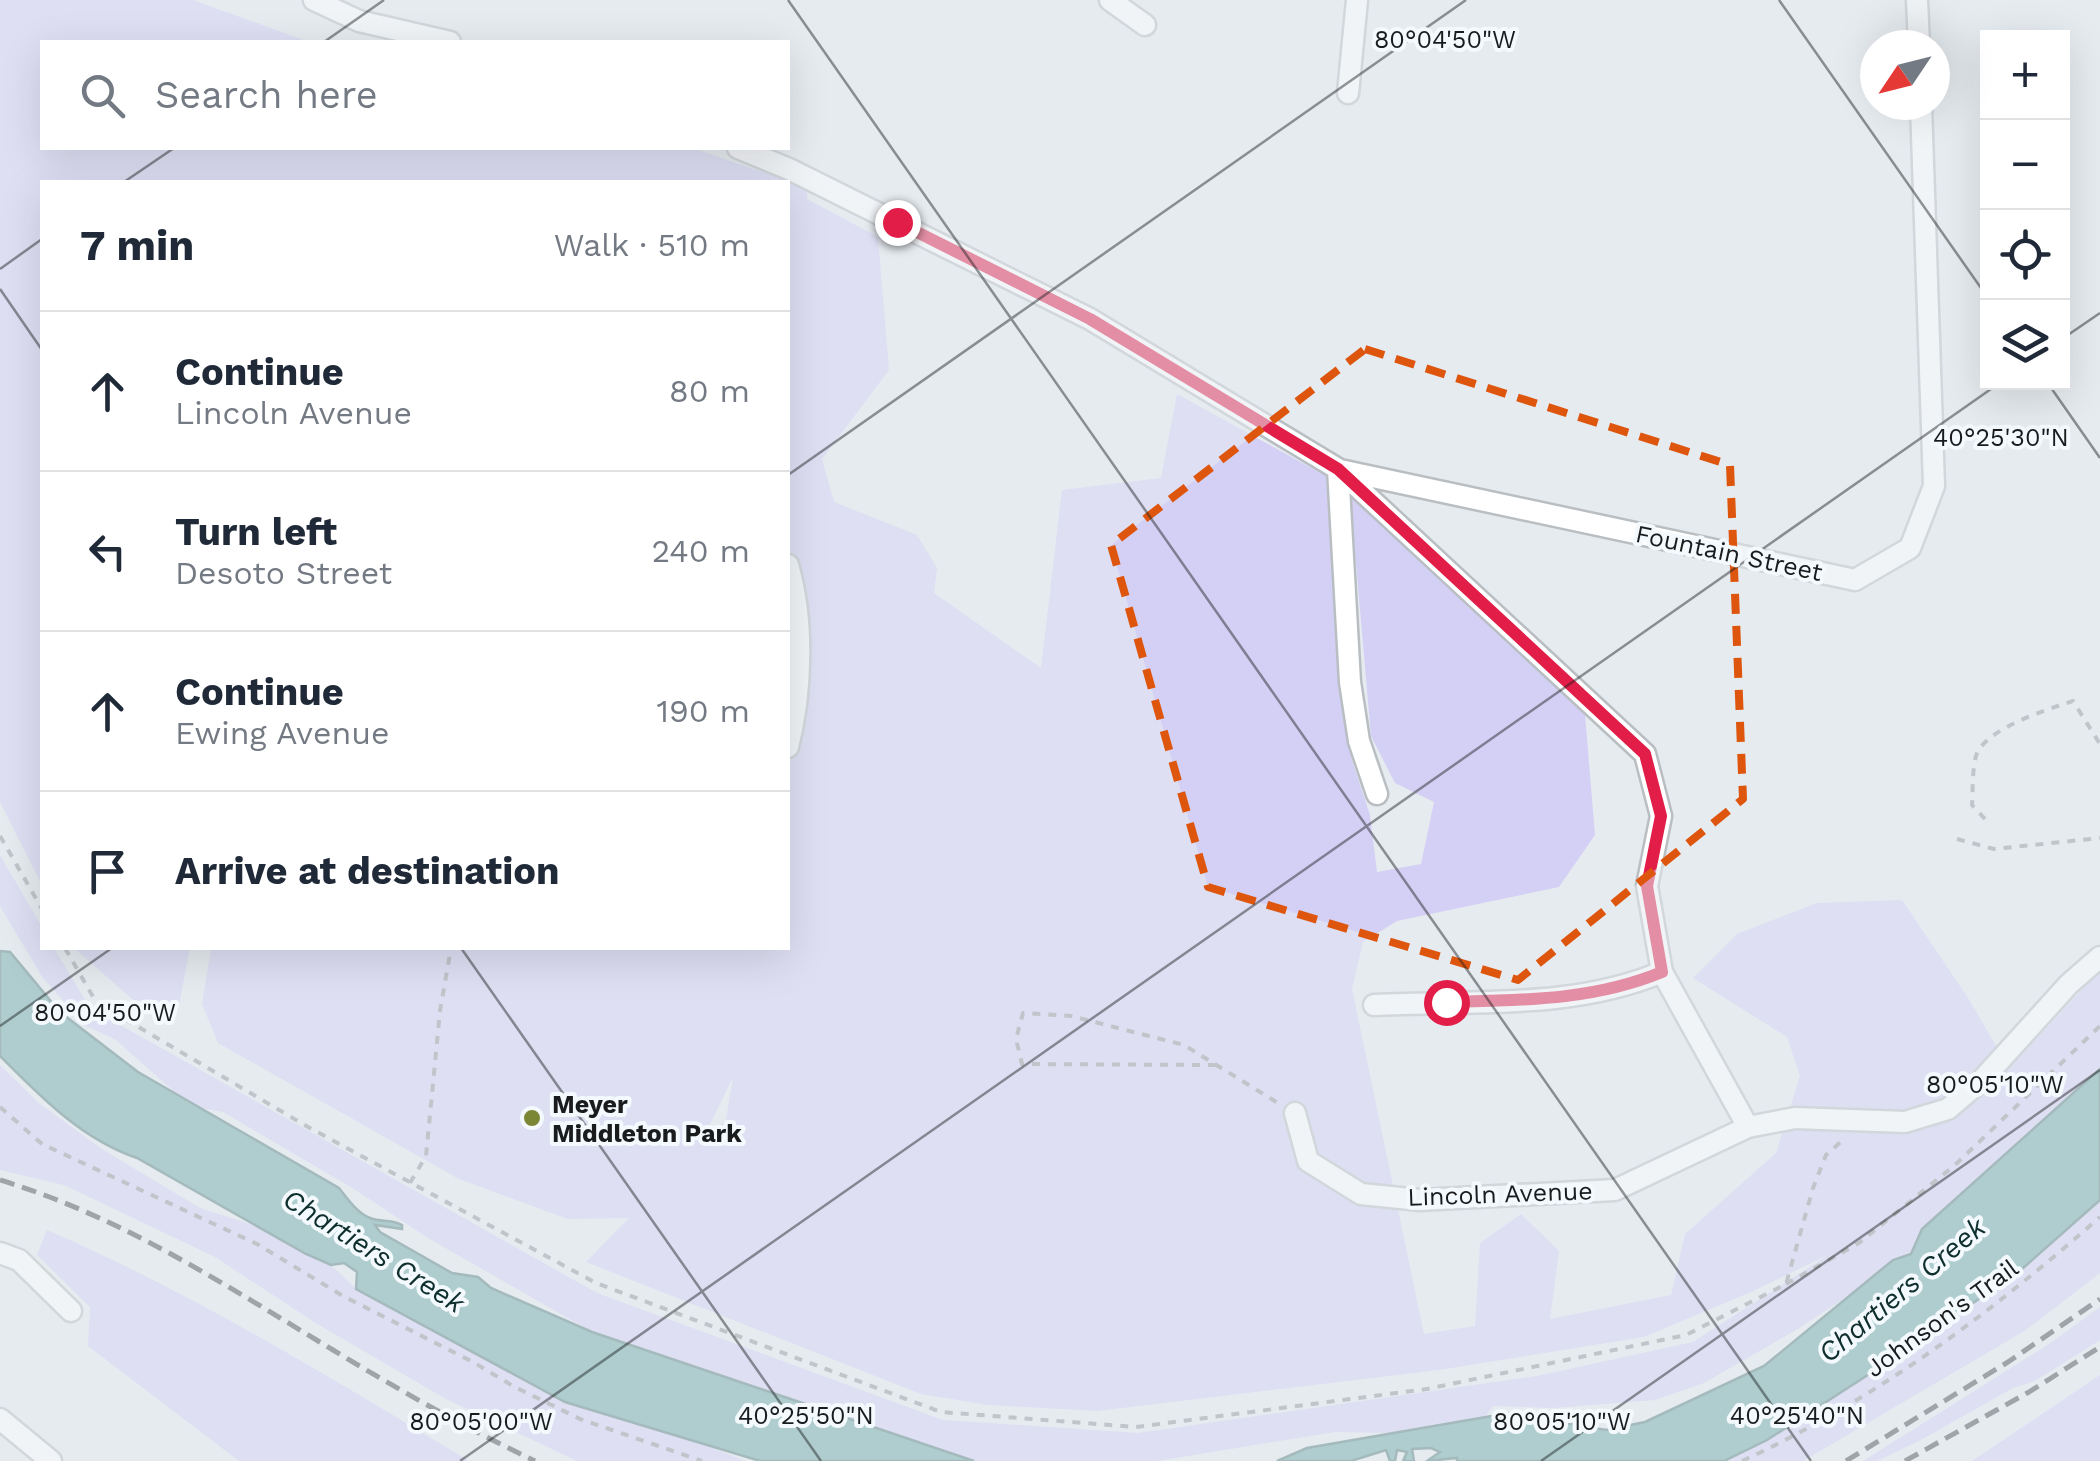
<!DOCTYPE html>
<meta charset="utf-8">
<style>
:root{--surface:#fff;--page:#f6f6f7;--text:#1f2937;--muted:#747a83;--line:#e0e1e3}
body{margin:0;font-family:"Work Sans",sans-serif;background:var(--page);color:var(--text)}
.controls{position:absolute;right:30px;top:30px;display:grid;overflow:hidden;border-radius:0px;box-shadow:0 10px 40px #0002}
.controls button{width:90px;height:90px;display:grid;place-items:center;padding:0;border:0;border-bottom:2px solid var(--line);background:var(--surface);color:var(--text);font:50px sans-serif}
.compass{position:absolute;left:1860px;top:30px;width:90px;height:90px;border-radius:50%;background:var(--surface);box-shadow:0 10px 40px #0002;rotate:235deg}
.stop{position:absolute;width:30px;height:30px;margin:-22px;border:8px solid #e11d48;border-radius:50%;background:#fff}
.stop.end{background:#e11d48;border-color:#fff;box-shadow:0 2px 10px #0008}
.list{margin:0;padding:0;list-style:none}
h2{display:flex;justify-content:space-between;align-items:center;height:130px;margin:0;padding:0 40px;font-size:42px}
h2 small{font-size:32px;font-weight:400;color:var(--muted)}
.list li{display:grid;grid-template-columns:65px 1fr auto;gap:30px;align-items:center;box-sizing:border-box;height:160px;padding:0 40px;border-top:2px solid var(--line)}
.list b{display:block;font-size:38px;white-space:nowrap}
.list p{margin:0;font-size:32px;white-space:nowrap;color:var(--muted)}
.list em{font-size:32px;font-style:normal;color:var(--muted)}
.icon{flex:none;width:55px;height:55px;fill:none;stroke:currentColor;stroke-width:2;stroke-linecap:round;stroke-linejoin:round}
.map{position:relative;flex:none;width:2100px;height:1461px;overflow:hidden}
.search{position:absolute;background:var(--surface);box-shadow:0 10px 40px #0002;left:40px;top:40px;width:750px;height:110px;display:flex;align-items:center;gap:25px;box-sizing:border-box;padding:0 35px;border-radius:0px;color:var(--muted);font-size:38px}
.panel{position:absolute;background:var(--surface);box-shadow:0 10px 40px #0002;left:40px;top:180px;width:750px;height:770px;border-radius:0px}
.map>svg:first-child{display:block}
.green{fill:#d4d0f5;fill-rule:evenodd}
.water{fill:#6da8a5;stroke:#547e7c;stroke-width:2.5}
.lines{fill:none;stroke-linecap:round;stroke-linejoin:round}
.minor-casing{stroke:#b9bec2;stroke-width:25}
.path{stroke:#95989c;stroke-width:4;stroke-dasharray:8 8;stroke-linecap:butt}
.minor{stroke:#fff;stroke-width:20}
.rail{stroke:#4c4e50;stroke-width:5;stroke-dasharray:15 8;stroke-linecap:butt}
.route{stroke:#e11d48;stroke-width:12}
.marked{fill:none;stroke:#de560d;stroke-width:8;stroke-dasharray:20 12;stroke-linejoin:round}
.ticks{fill:none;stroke:#191b1c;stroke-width:2.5;stroke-opacity:0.45}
.poi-dot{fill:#7b8735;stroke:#f3f9fd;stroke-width:4}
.labels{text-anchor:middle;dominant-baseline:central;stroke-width:8;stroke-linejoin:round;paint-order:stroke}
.street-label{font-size:25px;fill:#191b1c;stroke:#f3f9fd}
.poi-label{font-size:25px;font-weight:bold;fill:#191b1c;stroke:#f3f9fd;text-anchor:start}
.water-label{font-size:28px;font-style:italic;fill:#0f2f2d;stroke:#f3f9fd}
.ticks-label{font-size:25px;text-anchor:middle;fill:#191b1c;stroke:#f3f9fd;stroke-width:8;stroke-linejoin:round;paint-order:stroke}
</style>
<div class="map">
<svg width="2100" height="1461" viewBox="0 0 2100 1461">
<rect width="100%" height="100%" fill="#e6ebf0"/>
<path class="green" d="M0 0H193L309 42H42V148H692L807 187V199L878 237 889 370 822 459 834 502 917 535 937 568 934 593 1041 668 1062 490 1161 478 1177 394 1326 476 1339 668 1352 760 1370 815 1377 872 1421 864 1434 802 1395 783 1371 736 1350 495 1585 714 1595 835 1559 887 1397 921 1363 942 1352 989 1424 1334 1475 1326 1480 1243 1521 1214 1559 1251 1550 1319 1671 1295 1685 1234 1776 1153 1800 1076 1787 1037 1693 978 1737 934 1817 903 1902 900 1968 998 2009 1068 2100 970V1069L1922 1229 1911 1254 1893 1260 1863 1286 1796 1330 1704 1383 1655 1400 1553 1408 1493 1406 1485 1417 1392 1433 1335 1432 1157 1461H974L592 1332 428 1238 354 1189 223 1112 200 1108 179 1096 116 1040 86 1026 43 978 0 906V855L42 927V948H54L90 1008 597 1293 943 1420 1138 1433 1537 1376 1693 1342 1830 1254 1751 1292 1644 1337 1439 1370 1097 1411 988 1405 921 1394 586 1262 629 1218 568 1219 459 1179 218 1043 202 1004 211 948H788V182H42V885L0 802ZM733 1077 726 1120 701 1144V1143Z
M74 948H190L179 1006H140Z
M0 1065 40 1104 102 1149 200 1208 250 1224 331 1265 356 1289 565 1402 700 1443 745 1461H577L446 1399 314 1322 215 1257 64 1185 0 1170Z
M2100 1200V1273L2026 1330 1803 1461H1724L1768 1440 1891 1360 2022 1269Z
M47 1230C195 1294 331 1378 469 1461H239L88 1346 90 1307 37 1255Z
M2100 1307V1340L2035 1381 2013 1388 1919 1441 1877 1461H1863L2049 1344Z
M2100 1375V1461H1972Z"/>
<path class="water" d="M0 951 10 952 60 1012 138 1072 339 1188C347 1198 357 1213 370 1218 382 1223 390 1218 402 1225V1229L375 1225 380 1232 452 1273 478 1277 491 1288 592 1332 974 1461H760L565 1402 356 1289 357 1272 344 1263 331 1265 306 1254 137 1158C81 1139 40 1096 0 1056Z
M2100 1069V1200L2022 1269 1891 1360 1767 1440 1724 1461H1457V1458L1427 1461 1440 1452 1431 1448 1412 1449 1414 1461H1403L1407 1452 1397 1450 1395 1461H1390L1386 1450 1351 1461H1277L1307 1448 1509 1413 1606 1430 1645 1422 1764 1366 1893 1260 1911 1254 1922 1229Z"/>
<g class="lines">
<defs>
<path id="minor" d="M314 0 359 21 450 42
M1110 0 1145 25
M1917 0 1919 45
M1348 93 1357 0
M738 148 789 169 1090 319 1338 469 1645 754 1661 816 1647 886 1662 972 1748 1127
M1338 469 1350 682 1359 741 1377 794
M1340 470 1855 580 1910 548 1934 486 1921 105
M788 565C804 621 802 691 788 747
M1374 1005C1470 1000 1572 1010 1662 972
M1295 1113 1308 1161 1361 1194 1420 1200 1615 1190 1748 1127 1795 1118 1905 1122 1948 1109 1982 1080 2069 984 2100 957
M0 1253 19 1260 71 1311
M0 1419 51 1461"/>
</defs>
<use href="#minor" class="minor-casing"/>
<path class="path" d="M1985 819 1972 805C1973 790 1972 771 1976 756 1984 729 2048 709 2073 701L2100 744
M0 836 42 909
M1957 839 1994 849 2100 838
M65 948 96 1002 308 1127 596 1283 941 1412 1136 1427 1427 1389 1686 1335 1786 1284 1813 1188 1826 1155 1844 1139
M1216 1065 1022 1064 1016 1039 1023 1013 1071 1016 1184 1045 1278 1103
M0 1107 42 1144 257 1244 343 1296 473 1362 513 1386 580 1419 702 1461
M410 1183 426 1156 440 1011 451 948
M1786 1284 1859 1243 1955 1165 2100 1026
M1742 1461C1875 1400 1991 1313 2100 1217"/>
<use href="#minor" class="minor"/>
<path class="rail" d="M0 1180C122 1217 225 1285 333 1350 399 1390 466 1428 535 1461
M1846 1461 2008 1362 2100 1299
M1905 1461 2029 1392 2100 1347"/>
</g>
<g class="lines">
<path class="route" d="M897 222 1090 319 1338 469 1645 754 1661 816 1647 886 1662 972C1592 1001 1521 1000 1446 1002"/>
</g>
<path d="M0 0H2100V1461H0ZM1365 349 1730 465 1743 799 1518 980 1208 887 1111 545Z" fill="#e6ebf0" fill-opacity=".55" fill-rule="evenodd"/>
<path class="marked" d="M1365 349 1730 465 1743 799 1518 980 1208 887 1111 545Z"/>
<path class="ticks" d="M788 0 1811 1461M1779 0 1988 298M324 42 384 0M124 182 174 148M0 269 42 239M0 289 42 350M2062 339 2100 313M2047 382 2100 458M788 475 1466 0M461 948 821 1461M0 1026 112 948M460 1461 2001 382M1541 1461 2100 1070"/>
<circle class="poi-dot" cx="532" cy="1118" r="10"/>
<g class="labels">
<g class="street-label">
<text transform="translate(1729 553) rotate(12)">Fountain Street</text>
<text transform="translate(1500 1194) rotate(-2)">Lincoln Avenue</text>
<text transform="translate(1942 1318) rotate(-36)">Johnson's Trail</text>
</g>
<g class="poi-label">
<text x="552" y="1104">Meyer<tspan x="552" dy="29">Middleton Park</tspan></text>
</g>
<g class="water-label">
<text transform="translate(374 1251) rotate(32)">Chartiers Creek</text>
<text transform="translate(1902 1290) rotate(-40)">Chartiers Creek</text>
</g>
</g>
<g class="ticks-label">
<text x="1445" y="48">80°04'50"W</text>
<text x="2001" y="446">40°25'30"N</text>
<text x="105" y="1021">80°04'50"W</text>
<text x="1995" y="1093">80°05'10"W</text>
<text x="806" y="1424">40°25'50"N</text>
<text x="1797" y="1424">40°25'40"N</text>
<text x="481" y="1430">80°05'00"W</text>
<text x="1562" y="1430">80°05'10"W</text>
</g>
</svg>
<div class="controls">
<button>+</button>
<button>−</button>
<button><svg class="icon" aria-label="locate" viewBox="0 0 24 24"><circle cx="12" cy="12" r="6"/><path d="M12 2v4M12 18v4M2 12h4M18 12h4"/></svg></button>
<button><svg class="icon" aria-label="layers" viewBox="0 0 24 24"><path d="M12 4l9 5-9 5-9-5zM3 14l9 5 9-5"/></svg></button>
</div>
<svg class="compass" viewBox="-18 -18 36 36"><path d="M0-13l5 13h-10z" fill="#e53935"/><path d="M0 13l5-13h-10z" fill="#747a83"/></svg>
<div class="stop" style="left:1446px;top:1002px"></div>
<div class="stop end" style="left:897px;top:222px"></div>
<div class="search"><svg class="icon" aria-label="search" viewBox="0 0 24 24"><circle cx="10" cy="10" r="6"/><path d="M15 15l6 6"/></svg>Search here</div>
<section class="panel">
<h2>7 min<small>Walk · 510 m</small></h2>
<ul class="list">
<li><svg class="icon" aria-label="ahead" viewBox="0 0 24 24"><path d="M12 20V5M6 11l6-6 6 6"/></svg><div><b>Continue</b><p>Lincoln Avenue</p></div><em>80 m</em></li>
<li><svg class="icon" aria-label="left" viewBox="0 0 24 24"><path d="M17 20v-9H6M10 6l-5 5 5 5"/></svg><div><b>Turn left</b><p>Desoto Street</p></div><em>240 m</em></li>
<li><svg class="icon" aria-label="ahead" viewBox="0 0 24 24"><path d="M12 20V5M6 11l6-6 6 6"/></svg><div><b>Continue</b><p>Ewing Avenue</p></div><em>190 m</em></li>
<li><svg class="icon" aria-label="arrive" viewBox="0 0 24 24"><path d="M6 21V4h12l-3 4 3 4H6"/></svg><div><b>Arrive at destination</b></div></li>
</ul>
</section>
</div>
